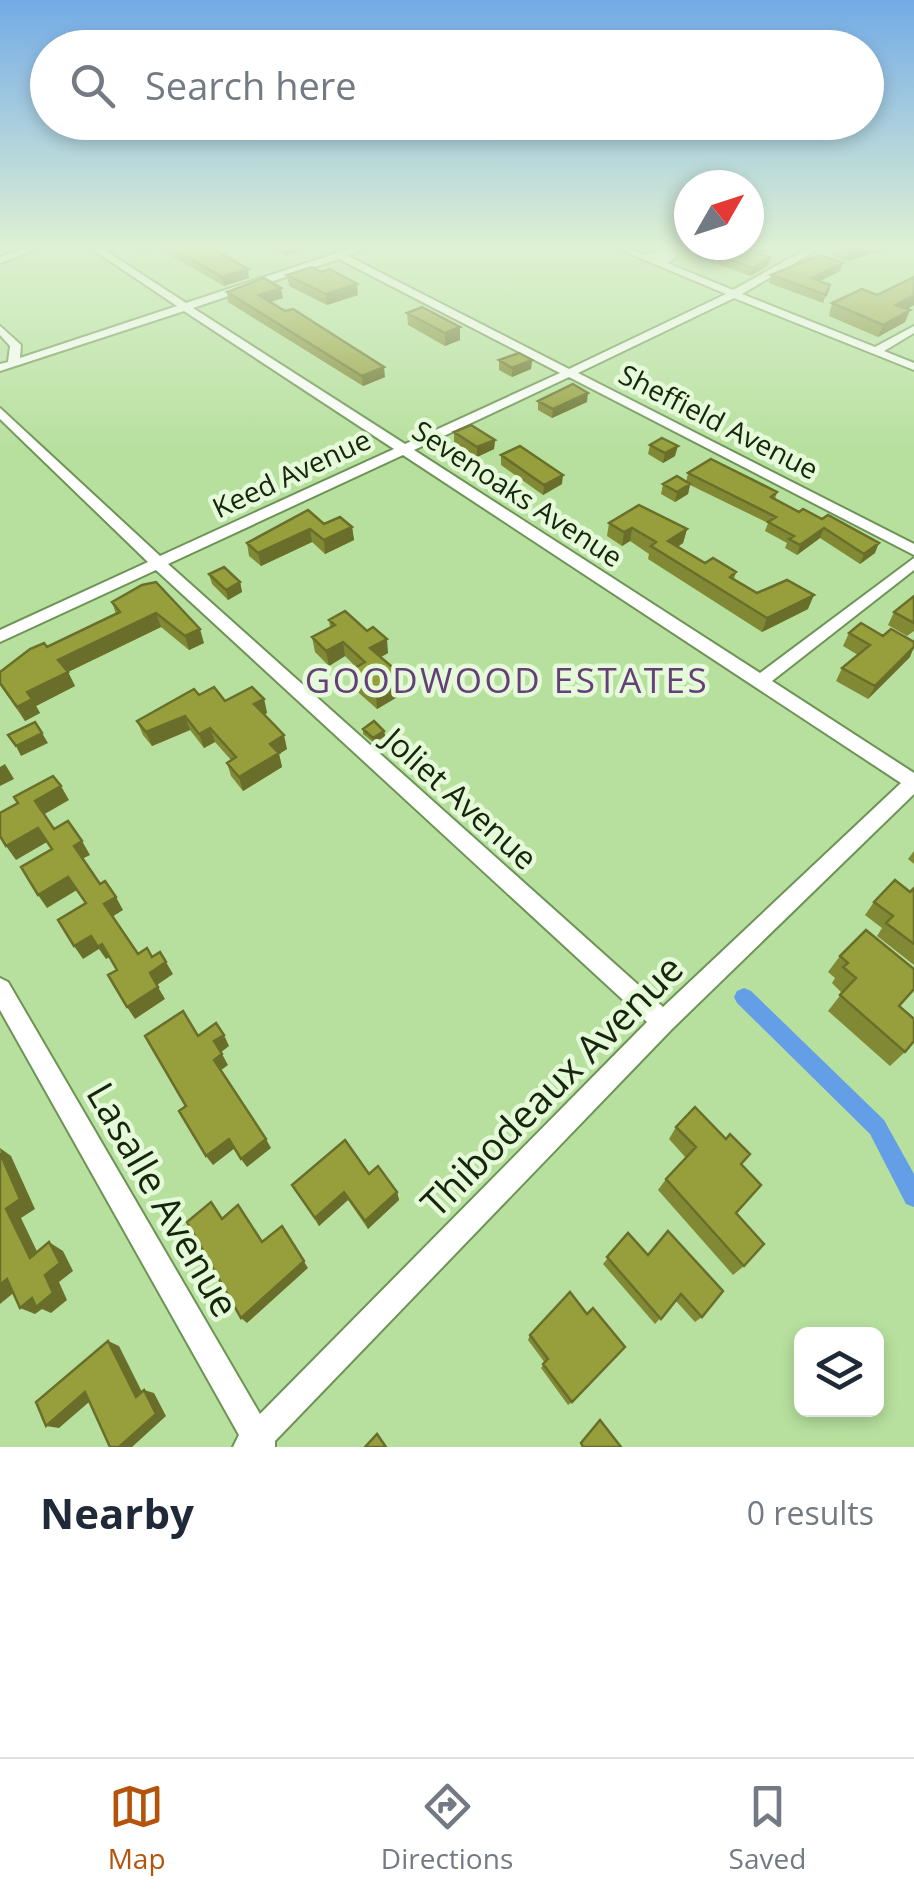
<!DOCTYPE html>
<style>
:root{--surface:#fff;--page:#f6f6f7;--text:#1f2937;--muted:#747a83;--line:#e0e1e3;--accent:#b45309}
body{margin:0;font-family:"Open Sans",sans-serif;background:var(--page);color:var(--text)}
.controls{position:absolute;right:30px;bottom:30px;display:grid;overflow:hidden;border-radius:15px;box-shadow:0 5px 15px #0003}
.controls button{width:90px;height:90px;display:grid;place-items:center;padding:0;border:0;border-bottom:2px solid var(--line);background:var(--surface);color:var(--text);font:50px sans-serif}
.compass{position:absolute;left:674px;top:170px;width:90px;height:90px;border-radius:50%;background:var(--surface);box-shadow:0 5px 15px #0003;rotate:51deg}
.list{margin:0;padding:0;list-style:none}
h2{display:flex;justify-content:space-between;align-items:center;height:130px;margin:0;padding:0 40px;font-size:42px}
h2 small{font-size:32px;font-weight:400;color:var(--muted)}
.icon{flex:none;width:55px;height:55px;fill:none;stroke:currentColor;stroke-width:2;stroke-linecap:round;stroke-linejoin:round}
.map{position:relative;flex:none;width:914px;height:1447px;overflow:hidden}
.search{position:absolute;background:var(--surface);box-shadow:0 5px 15px #0003;left:30px;right:30px;top:30px;height:110px;display:flex;align-items:center;gap:25px;box-sizing:border-box;padding:0 35px;border-radius:55px;color:var(--muted);font-size:38px}
.sheet{height:310px;background:var(--surface)}
nav{display:flex;justify-content:space-around;align-items:center;box-sizing:border-box;height:140px;border-top:2px solid var(--line);background:var(--surface);font-size:28px;color:var(--muted)}
nav a{display:grid;justify-items:center;gap:5px}
nav .on{color:var(--accent)}
.map>svg:first-child{display:block}
.lines{fill:none;stroke-linecap:round;stroke-linejoin:round}
.canal{fill:#639ee6;fill-rule:evenodd}
.minor-casing{stroke:#6d9355;stroke-width:4}
.minor{fill:#fff;fill-rule:evenodd}
.wall{fill:#818934}
.shaded-wall{fill:#696f2a}
.building{fill:#969f3c;stroke:#696f2a;stroke-width:2.5}
.labels{text-anchor:middle;dominant-baseline:central;stroke-width:9;stroke-linejoin:round;paint-order:stroke}
.far-street-label{font-size:28px;fill:#16250b;stroke:#e5fad9}
.street-label{font-size:32px;fill:#16250b;stroke:#e5fad9}
.neighbourhood-label{font-size:35px;letter-spacing:2.5px;fill:#653f77;stroke:#e5fad9}
.near-street-label{font-size:38px;fill:#16250b;stroke:#e5fad9}
</style>
<div class="map">
<svg width="914" height="1447" viewBox="0 0 914 1447">
<rect width="100%" height="100%" fill="#b7e09e"/>
<g class="lines">
<path class="canal" d="M744 988 751 991 884 1120 914 1174V1207L906 1204 870 1134 737 1003 734 997 737 991Z"/>
<defs>
<path id="minor" d="M29 247H44L0 263V257Z
M89 247H100L186 303 355 247H370L348 256 569 369 726 294 614 247H627L645 255 661 249 676 253V257L667 263 733 290 810 247H822L742 294 875 347 914 326V333L884 351 914 363V370L734 298 578 373 914 544V555L569 377 414 450 760 673 914 558V570L772 681 914 773V794L671 1030 275 1441V1447H233L239 1435 0 1010V978L8 982 260 1414 647 1022 156 570 0 642V630L148 562 0 419V408L160 556 394 449 184 311 0 371V364L8 362 10 346 0 335V326L21 345 20 358 177 306ZM339 259 560 373 405 444 193 308ZM403 455 901 783 663 1007 168 564Z"/>
</defs>
<use href="#minor" class="minor-casing"/>
<use href="#minor" class="minor"/>
</g>
<path class="wall" d="M134 247H210L249 278 224 286 158 248 142 253Z
M269 247H307V249L285 256Z
M685 247H776L760 255 770 258 768 266 750 276 684 252Z
M894 247 848 261 832 256 835 248Z
M840 271 820 281 827 293 823 303 769 283 771 275Z
M287 275 358 295 327 305 289 286Z
M914 277V305L907 309 910 310 905 322 878 337 829 316 832 303 877 295Z
M227 292 283 298 270 302 385 377 363 386 228 302Z
M407 313 460 327V340L445 346 408 325Z
M499 360H532L531 369 512 377 499 370Z
M538 401 587 402 552 418 538 410Z
M454 432 495 440 494 449 477 457 454 442Z
M650 445 675 456 663 463 648 454Z
M501 455 562 484 543 495 501 465Z
M688 473 777 492 775 499 875 553 860 564 820 538 797 555 785 548 787 543 765 531 768 523 690 485 688 494 675 502 661 494 663 484 686 482Z
M609 523 687 529 683 543 678 547 705 563 736 572 734 579 757 593 808 609 762 632 648 559 649 554 630 541 622 546 607 536Z
M324 524 352 527 354 540 325 554 312 542 261 566 249 556 247 543Z
M209 574 240 582 242 592 228 600 212 584Z
M142 585 204 643 189 650 161 627 68 672 75 686 36 706 40 713 25 721 0 685V672L116 614 112 602Z
M914 596V631L907 636 888 625 894 612Z
M329 620 388 653 381 657 398 672 399 696 377 709 351 686 350 671 356 667 345 656 329 666 315 652 312 637 330 627Z
M849 633 910 657 868 699 836 681 842 668 858 655 843 646Z
M199 695 225 701 264 699 267 713 264 715 287 749 279 754 282 767 243 791 231 776 227 763 231 760 215 742 204 748 190 730 152 746 143 735 137 721Z
M363 729 384 731 385 736 374 743 363 734Z
M914 851V864L908 859Z
M914 888V965L877 936 882 928 865 915 874 902 910 892Z
M840 956 899 1006 905 1052 890 1066 828 1011 842 993 832 983 835 978 828 972Z
M676 1127 742 1164 736 1213 744 1266 733 1275 658 1190 666 1179 686 1158 669 1139Z
M369 1174 397 1192 399 1200 368 1229 348 1200 319 1226 292 1185Z
M628 1233 702 1317 695 1322 676 1301 655 1324 603 1264Z
M570 1292 572 1402 568 1405 541 1368 545 1363 528 1340 530 1335Z"/>
<path class="shaded-wall" d="M141 247H158V248L142 253Z
M283 247H307V249L285 256Z
M760 247H776L749 259 751 251Z
M871 247H894L848 261 850 253Z
M770 258 768 266 750 276 752 268Z
M843 263 840 271 810 286 812 278Z
M248 269 249 278 224 286 222 277Z
M357 284 358 295 327 305 326 294Z
M281 288 283 298 261 305 259 295Z
M914 295V305L892 317 896 305Z
M910 310 905 322 878 337 883 325Z
M460 327V340L445 346V333Z
M532 360 531 369 512 377V368Z
M384 367 385 377 363 386 362 376Z
M588 393 587 402 552 418 553 409Z
M495 440 494 449 477 457V447Z
M678 446 675 456 663 463 665 453Z
M563 475 562 484 543 495 544 485Z
M690 484 688 494 675 502 677 492Z
M352 527 354 540 325 554 324 540Z
M632 528 630 541 622 546 624 532Z
M824 528 820 538 797 555 800 545Z
M310 529 312 542 261 566 258 553Z
M687 529 683 543 665 554 668 541Z
M879 543 875 553 860 564 864 554Z
M240 582 242 592 228 600 226 590Z
M814 595 808 609 762 632 767 618Z
M156 613 161 627 68 672 75 686 36 706 40 713 25 721 17 707 27 692 58 660Z
M200 629 204 643 189 650 185 636Z
M387 639 388 653 372 662 370 648Z
M343 642 345 656 329 666 326 651Z
M914 647 910 657 868 699 875 686Z
M398 672 399 696 377 709 376 695 391 676Z
M264 699 267 713 258 718 254 704Z
M185 716 190 730 152 746 146 732Z
M210 728 215 742 204 748 199 734Z
M384 731 385 736 374 743 373 738Z
M42 733 48 743 21 756 16 746Z
M284 735 287 749 279 754 282 767 243 791 239 777 270 744Z
M5 764 14 779 0 786V767Z
M61 786 69 800 43 815 35 801Z
M38 828 47 842 16 860 6 846Z
M82 841 90 855 82 859 74 846Z
M68 877 77 890 47 908 38 895Z
M116 897 123 910 112 917 104 904Z
M91 936 102 944 110 957 106 959 99 949 83 959 74 946Z
M166 962 173 974 157 985 150 973Z
M158 987 165 999 135 1019 127 1007Z
M224 1035 229 1046 220 1053 214 1041Z
M222 1054 228 1065 220 1071 214 1060Z
M229 1139 235 1148 213 1165 206 1156Z
M266 1139 271 1148 247 1167 241 1159Z
M0 1148 11 1156 35 1209 21 1218 44 1266 30 1258 6 1209Z
M344 1192 348 1200 319 1226 315 1218Z
M397 1192 399 1200 368 1229 365 1221Z
M282 1226 308 1268 247 1323 241 1318Z
M49 1242 63 1251 73 1271 59 1282 67 1300 51 1313 42 1309 35 1314 20 1308 32 1298 45 1275Z
M7 1279 22 1286 0 1304V1285Z
M108 1341 119 1346 146 1400 136 1397Z
M144 1390 154 1393 166 1416 132 1447H119Z
M85 1392 96 1396 59 1428 46 1426Z"/>
<path class="building" d="M170 247H210L248 269 222 277Z
M695 247H760L751 251 770 258 752 268Z
M836 247H871L850 253 835 248Z
M820 255 843 263 812 278 830 285 826 295 771 275Z
M312 267 321 272 330 269 357 284 326 294 287 275Z
M914 277V295L896 305 910 310 883 325 832 303 862 289 877 295Z
M264 278 281 288 259 295 285 311 293 309 384 367 362 376 227 292Z
M422 307 460 327 445 333 407 313Z
M519 353 532 360 512 368 499 360Z
M573 384 588 393 553 409 538 401Z
M471 425 495 440 477 447 454 432Z
M662 438 678 446 665 453 650 445Z
M520 446 563 475 544 485 501 455Z
M711 459 777 492 771 497 799 512 803 509 822 519 828 515 879 543 864 554 824 528 800 545 789 539 794 536 768 522 776 517 688 473Z
M677 476 690 484 677 492 663 484Z
M639 505 687 529 668 541 705 563 713 558 736 572 730 577 757 593 787 580 814 595 767 618 651 546 656 542 632 528 624 532 609 523Z
M308 510 324 524 340 517 352 527 324 540 310 529 258 553 247 543Z
M224 567 240 582 226 590 209 574Z
M156 582 200 629 185 636 156 613 58 660 68 672 27 692 32 699 17 707 0 683V672L30 649 44 643 47 647 120 612 112 602 142 585Z
M914 596V623L894 612Z
M345 611 367 631 373 627 387 639 370 648 398 672 391 676 398 681 376 695 350 671 365 662 343 642 326 651 312 637 335 625 329 620Z
M861 623 883 636 891 629 914 642V647L875 686 842 668 870 645 849 633Z
M214 687 225 701 252 687 264 699 254 704 284 735 270 744 279 753 239 777 227 763 236 757 210 728 199 734 185 716 146 732 137 721 194 689 199 695Z
M374 721 384 731 373 738 363 729Z
M35 722 42 733 16 746 8 735Z
M53 776 61 786 35 801 54 829 68 821 82 841 74 846 100 884 105 881 116 897 104 904 138 954 147 948 152 957 160 952 166 962 150 973 158 987 127 1007 108 975 117 970 102 944 98 947 91 936 74 946 58 920 86 903 68 877 38 895 21 867 52 849 38 828 6 846 0 836V813L18 803 14 797Z
M895 880 910 892 914 888V944L886 923 893 916 874 902Z
M866 930 914 969V989L899 1006 914 1019V1041L905 1052 840 995 856 978 843 967 848 963 840 956Z
M183 1011 198 1036 216 1023 224 1035 214 1041 222 1054 214 1060 266 1139 241 1159 229 1139 206 1156 179 1111 186 1106 145 1036Z
M695 1107 726 1139 730 1134 750 1154 741 1164 761 1185 736 1213 764 1244 744 1266 666 1179 696 1147 676 1127Z
M345 1140 369 1174 378 1166 397 1192 365 1221 344 1192 315 1218 292 1185Z
M0 1153 20 1199 6 1209 30 1258 49 1242 60 1263 45 1275 53 1293 36 1307 32 1298 20 1308 7 1279 0 1285Z
M211 1202 222 1219 238 1205 262 1242 282 1226 304 1261 241 1318 187 1222Z
M668 1231 723 1291 702 1317 681 1294 661 1319 607 1257 628 1233 648 1255Z
M570 1292 587 1314 593 1308 625 1347 572 1402 543 1364 548 1359 530 1335Z
M108 1341 136 1397 144 1390 156 1414 119 1447H110L85 1392 46 1426 36 1402Z
M600 1420 621 1447H583L581 1443Z
M377 1434 386 1447H365Z"/>
<linearGradient id="sky" x2="0" y2="1"><stop stop-color="#73abe7"/><stop offset="0.55" stop-color="#dff1d3"/><stop offset="1" stop-color="#dff1d3" stop-opacity="0"/></linearGradient>
<rect width="914" height="450" fill="url(#sky)"/>
<g class="labels">
<g class="far-street-label">
<text transform="translate(719 421) rotate(27)">Sheffield Avenue</text>
<text transform="translate(291 473) rotate(-25)">Keed Avenue</text>
<text transform="translate(518 493) rotate(33)">Sevenoaks Avenue</text>
</g>
<g class="street-label">
<text transform="translate(461 798) rotate(42)">Joliet Avenue</text>
</g>
<g class="neighbourhood-label">
<text x="507" y="679">GOODWOOD ESTATES</text>
</g>
<g class="near-street-label">
<text transform="translate(551 1085) rotate(-45)">Thibodeaux Avenue</text>
<text transform="translate(164 1199) rotate(60)">Lasalle Avenue</text>
</g>
</g>
</svg>
<div class="controls">
<button><svg class="icon" aria-label="layers" viewBox="0 0 24 24"><path d="M12 4l9 5-9 5-9-5zM3 14l9 5 9-5"/></svg></button>
</div>
<svg class="compass" viewBox="-18 -18 36 36"><path d="M0-13l5 13h-10z" fill="#e53935"/><path d="M0 13l5-13h-10z" fill="#747a83"/></svg>
<div class="search"><svg class="icon" aria-label="search" viewBox="0 0 24 24"><circle cx="10" cy="10" r="6"/><path d="M15 15l6 6"/></svg>Search here</div>
</div>
<section class="sheet">
<h2>Nearby<small>0 results</small></h2>
<ul class="list">
</ul>
</section>
<nav>
<a class="on"><svg class="icon" aria-label="map" viewBox="0 0 24 24"><path d="M3 6l6-2 6 2 6-2v14l-6 2-6-2-6 2zM9 4v14M15 6v14"/></svg>Map</a>
<a><svg class="icon" aria-label="directions" viewBox="0 0 24 24"><path d="M12 3l9 9-9 9-9-9zM9 14v-3h6M13 9l2 2-2 2"/></svg>Directions</a>
<a><svg class="icon" aria-label="saved" viewBox="0 0 24 24"><path d="M7 4h10v16l-5-4-5 4z"/></svg>Saved</a>
</nav>
